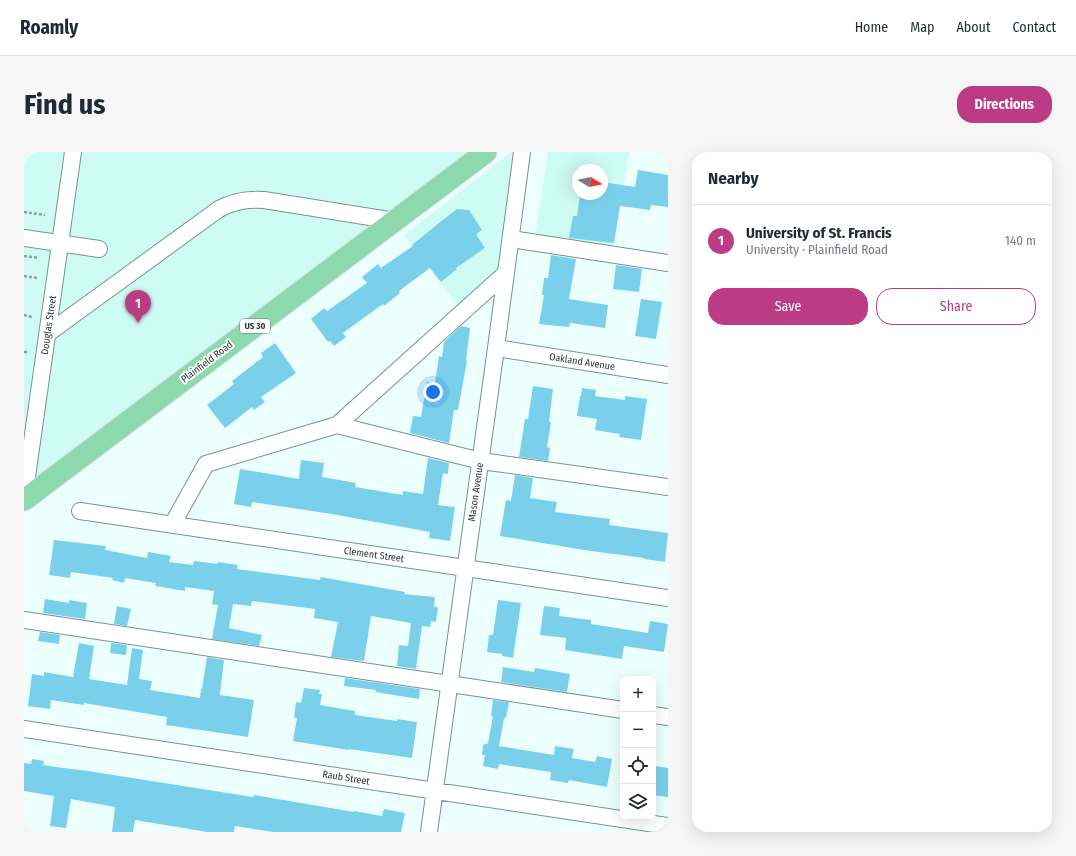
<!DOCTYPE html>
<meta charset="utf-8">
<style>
:root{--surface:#fff;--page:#f6f6f7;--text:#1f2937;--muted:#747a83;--line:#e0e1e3;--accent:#bc3b85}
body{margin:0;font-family:"Fira Sans Condensed",sans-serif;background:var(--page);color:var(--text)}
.controls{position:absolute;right:12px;bottom:12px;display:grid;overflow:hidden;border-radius:8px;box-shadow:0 4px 16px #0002}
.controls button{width:36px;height:36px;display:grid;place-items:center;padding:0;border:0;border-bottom:1px solid var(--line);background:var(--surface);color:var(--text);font:20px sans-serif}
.compass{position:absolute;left:548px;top:12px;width:36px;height:36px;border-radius:50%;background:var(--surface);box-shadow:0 4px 16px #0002;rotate:100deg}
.you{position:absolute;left:409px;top:240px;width:14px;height:14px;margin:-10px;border:3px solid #fff;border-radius:50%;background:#1a73e8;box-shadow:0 0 0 6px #1a73e833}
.badge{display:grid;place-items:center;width:26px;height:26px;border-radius:50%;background:var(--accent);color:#fff;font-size:13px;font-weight:700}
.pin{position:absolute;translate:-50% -33px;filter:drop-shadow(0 1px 2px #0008)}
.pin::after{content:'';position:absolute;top:21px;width:14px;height:12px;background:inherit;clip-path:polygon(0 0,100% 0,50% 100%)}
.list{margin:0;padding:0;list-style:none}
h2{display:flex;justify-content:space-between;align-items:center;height:52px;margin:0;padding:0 16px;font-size:17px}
h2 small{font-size:13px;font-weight:400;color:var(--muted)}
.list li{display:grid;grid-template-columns:26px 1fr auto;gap:12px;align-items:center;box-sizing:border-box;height:72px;padding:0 16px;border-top:1px solid var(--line)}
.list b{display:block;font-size:15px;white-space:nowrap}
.list p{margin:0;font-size:13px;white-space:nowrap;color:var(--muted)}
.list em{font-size:13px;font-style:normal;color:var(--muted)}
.actions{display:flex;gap:8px;padding:12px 16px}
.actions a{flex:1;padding:9px 0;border:1px solid var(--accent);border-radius:16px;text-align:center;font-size:14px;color:var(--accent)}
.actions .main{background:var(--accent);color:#fff}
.icon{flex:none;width:22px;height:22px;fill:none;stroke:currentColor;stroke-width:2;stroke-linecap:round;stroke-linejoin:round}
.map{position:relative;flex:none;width:644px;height:680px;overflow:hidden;border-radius:16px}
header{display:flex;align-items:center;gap:24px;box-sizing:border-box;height:56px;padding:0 20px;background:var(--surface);border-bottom:1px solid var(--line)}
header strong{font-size:19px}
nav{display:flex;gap:22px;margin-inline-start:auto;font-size:14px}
.intro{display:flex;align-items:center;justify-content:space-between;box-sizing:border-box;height:96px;padding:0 24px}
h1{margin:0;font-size:28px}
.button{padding:10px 18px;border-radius:16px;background:var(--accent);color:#fff;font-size:14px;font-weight:700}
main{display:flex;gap:24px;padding:0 24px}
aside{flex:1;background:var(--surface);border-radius:16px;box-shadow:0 4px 16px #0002}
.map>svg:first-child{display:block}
.built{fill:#cffbf5;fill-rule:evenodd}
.building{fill:#7ad0ea}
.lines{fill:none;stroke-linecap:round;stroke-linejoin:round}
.minor-casing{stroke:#759490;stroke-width:18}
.major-casing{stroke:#d9dbdb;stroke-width:23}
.path{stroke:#8fa09d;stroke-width:2.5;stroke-dasharray:3 2;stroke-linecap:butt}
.minor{stroke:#fff;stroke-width:16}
.major{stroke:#8bd9ad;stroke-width:21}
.labels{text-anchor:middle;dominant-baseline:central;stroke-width:4;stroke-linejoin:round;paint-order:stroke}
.shield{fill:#fff;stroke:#6a7372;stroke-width:1}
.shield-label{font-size:9px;font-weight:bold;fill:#2a3735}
.street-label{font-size:10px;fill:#2a3735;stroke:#fff}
</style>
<header>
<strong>Roamly</strong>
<nav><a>Home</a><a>Map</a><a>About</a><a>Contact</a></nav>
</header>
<div class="intro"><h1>Find us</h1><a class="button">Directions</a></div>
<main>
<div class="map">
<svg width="644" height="680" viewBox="0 0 644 680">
<rect width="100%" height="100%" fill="#ebfffc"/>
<path class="built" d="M0 0H455L0 341Z
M487 0H491L477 115 433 153 380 83Z
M524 0H605L589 95 511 84ZM554 18H578V42H554Z"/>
<path class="building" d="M614 18 644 23V55L627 53 626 58 596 54 590 91 545 86 549 64H553L556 42H578V30L611 35Z
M433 57 445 58 458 78 452 82 461 96 432 116 433 117 417 130 406 116 375 139 376 141 360 154 359 152 319 181 322 185 310 194 306 189 304 190 287 167 300 156 303 159 343 131 338 125 354 112 357 116 389 94 388 93 415 71Z
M527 103 552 107 545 147 584 153 581 176 546 171 545 175 515 172 520 143H518L520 126H524Z
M592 113 618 117 615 140 589 137Z
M617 147 638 150 632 187 611 184Z
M437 174 446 176 442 209H443L434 258H430L425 291 386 281 389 264 397 265 403 230 411 231 415 204 418 205 420 190Z
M251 191 272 221 237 245 241 250 230 258 228 255 201 276 183 253 210 232 208 229 239 205 237 201Z
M509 234 529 237 525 270H527L523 295 526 296 524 309 495 305 501 267H504Z
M558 236 572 238 571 244 601 248V244L623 247 617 288 595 285 596 282 571 278 573 267 553 264 556 244H557Z
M404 306 425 311 424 322 419 321 414 353 431 355 426 389 405 386 406 380 308 362 228 350 227 355 210 352 216 317 275 327 277 308 300 311 298 325 332 331 331 335 379 343V339L399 342Z
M491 323 509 326 506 346 533 350 531 360 586 367 585 373 644 381 641 410 620 407V406L560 398 476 384 482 348 487 349Z
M30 388 82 394 81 398 123 406 124 400 147 404 145 410 169 413 170 409 193 412 194 410 214 413 213 417 296 428 297 425 381 440 380 442 411 445 410 455H414L412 470 407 469 406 475 398 474 392 517 373 514 375 493 384 494 387 471 347 464 340 509 307 505 314 470 290 466 291 457 228 449 227 454 209 452 205 476 238 483 235 494 188 487 194 453 188 452 190 439 161 435V439L131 434 132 431 101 426 100 431 88 428 89 426 47 420 46 426 25 423Z
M21 447 45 451V448L63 451 61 467 19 461Z
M474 448 497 451 489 506 478 504V502L463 500 465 483H469Z
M93 454 107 457 103 474 90 472Z
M520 454 536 456 535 464 567 468V472L624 481 626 469 644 472 640 500 600 494 598 507 541 498 542 486 516 483Z
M16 480 36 483 35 492 14 489Z
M55 491 70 494 65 527 103 533 108 496 119 498 115 527 128 529 126 538 176 546 177 537H178L183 505 200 508 196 543 230 548 224 585 142 573 143 565 60 551V553L27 548 26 557 4 554 8 522 20 524V520L49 525Z
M87 491 103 493 102 503 86 501Z
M479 515 510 520 511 516 546 522 543 540 477 530Z
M321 526 396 537 395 547 351 540 352 538 320 534Z
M280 536 296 538 295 542H298L296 553 331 559V563L373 569V567L393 570 388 606 325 597V598L269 589 273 566H270L272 550 277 551Z
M469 548 485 550 482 566H480L475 594 530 603 531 594 550 597 548 606 571 610 573 604 588 607 583 635 545 628 544 631 526 628 527 620 475 612 474 617 459 614 461 603H458L459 593 464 591 469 564H467Z
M8 607 20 609 19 613 32 615 64 619 229 645 230 643 330 660V659L358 664 360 657 381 661 377 680H249L211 674 210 680H183L111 668 109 680H88L91 655 47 647 42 676 26 674 30 644 0 639V611L7 612Z
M631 614 644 616V645L629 643V628Z"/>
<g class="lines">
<defs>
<path id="minor" d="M0 86 75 97
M487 87 644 111
M482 121 313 273 457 309 644 335
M23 182 195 57C210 49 223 47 240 48L371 69
M472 196 644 223
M0 346 49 0
M56 359 644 446
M148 373 182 312 313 273
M0 468 599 558
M629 563 644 565
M0 577 644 674
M405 680 472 196 498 0"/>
<path id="major" d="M0 348 462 0"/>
</defs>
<use href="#minor" class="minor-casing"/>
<use href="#major" class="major-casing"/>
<path class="path" d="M0 60 21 63
M0 104 15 106
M0 124 13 126
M0 163 8 165
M0 200H3"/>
<use href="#minor" class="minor"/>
<use href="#major" class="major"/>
</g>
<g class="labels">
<rect class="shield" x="216" y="167" width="30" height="14" rx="3"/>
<g class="shield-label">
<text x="231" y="174">US 30</text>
</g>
<g class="street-label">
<text transform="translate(25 173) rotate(-82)">Douglas Street</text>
<text transform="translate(183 210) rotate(-37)">Plainfield Road</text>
<text transform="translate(558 210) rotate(9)">Oakland Avenue</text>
<text transform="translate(452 340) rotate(-82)">Mason Avenue</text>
<text transform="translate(350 403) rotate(8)">Clement Street</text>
<text transform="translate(322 626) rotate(9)">Raub Street</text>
</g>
</g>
</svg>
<div class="controls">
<button>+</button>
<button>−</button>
<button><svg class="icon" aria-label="locate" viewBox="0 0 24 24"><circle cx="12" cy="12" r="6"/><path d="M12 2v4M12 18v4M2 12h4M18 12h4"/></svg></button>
<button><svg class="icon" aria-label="layers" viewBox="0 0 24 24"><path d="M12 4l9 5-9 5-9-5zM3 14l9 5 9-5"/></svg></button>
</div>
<svg class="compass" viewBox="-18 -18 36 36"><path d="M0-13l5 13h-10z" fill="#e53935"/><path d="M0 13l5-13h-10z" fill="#747a83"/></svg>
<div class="you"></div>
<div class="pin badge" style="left:114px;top:171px">1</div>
</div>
<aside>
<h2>Nearby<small></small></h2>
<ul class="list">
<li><span class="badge">1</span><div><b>University of St. Francis</b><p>University · Plainfield Road</p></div><em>140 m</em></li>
</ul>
<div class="actions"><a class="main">Save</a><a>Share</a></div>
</aside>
</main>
